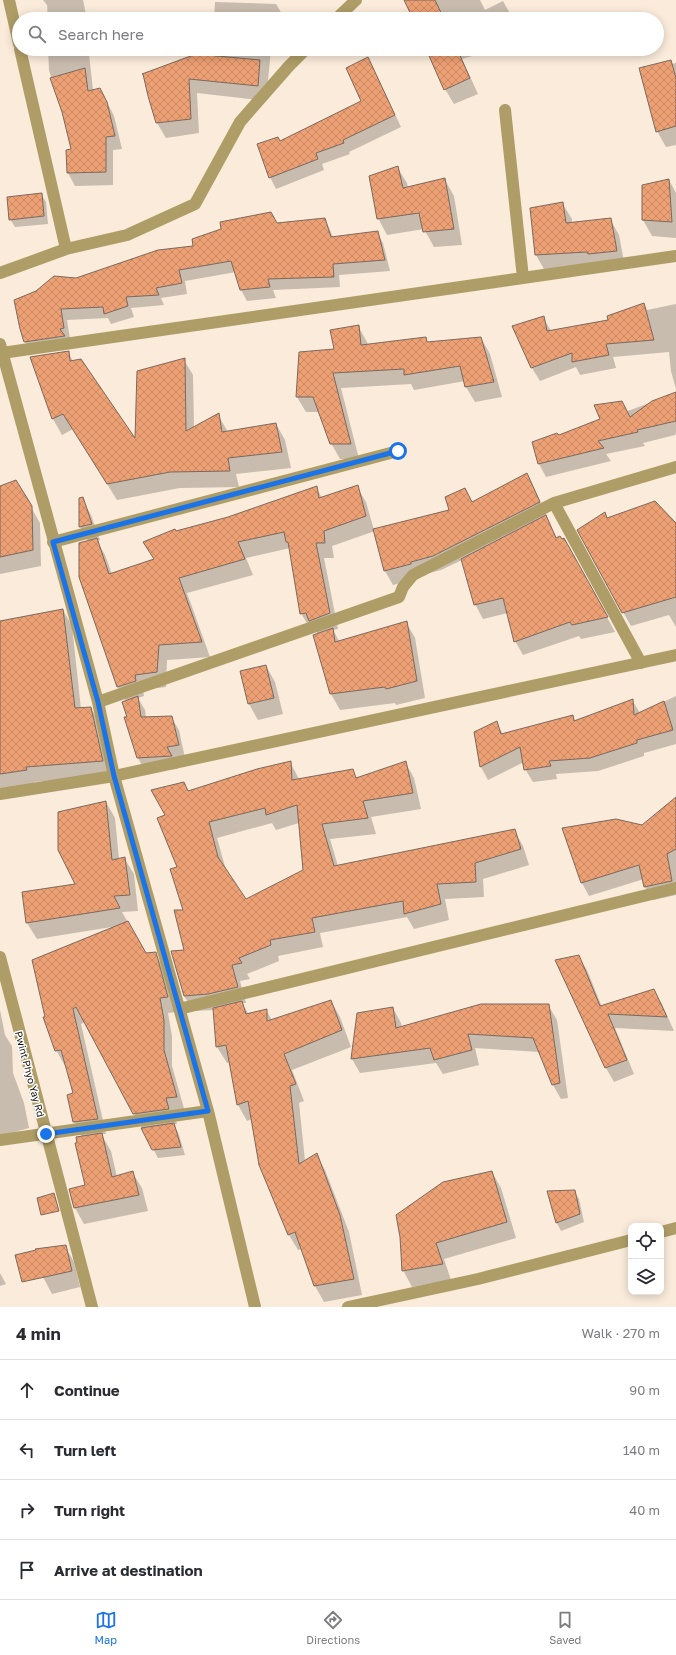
<!DOCTYPE html>
<meta charset="utf-8">
<style>
:root{--surface:#fff;--page:#f7f7f7;--text:#2b2b33;--muted:#7c7c81;--line:#e1e1e2;--accent:#1a73e8}
body{margin:0;font-family:"Golos Text",sans-serif;background:var(--page);color:var(--text)}
.controls{position:absolute;right:12px;bottom:12px;display:grid;overflow:hidden;border-radius:8px;box-shadow:0 2px 10px #0003}
.controls button{width:36px;height:36px;display:grid;place-items:center;padding:0;border:0;border-bottom:1px solid var(--line);background:var(--surface);color:var(--text);font:20px sans-serif}
.stop{position:absolute;width:12px;height:12px;margin:-9px;border:3px solid #1a73e8;border-radius:50%;background:#fff}
.stop.end{background:#1a73e8;border-color:#fff;box-shadow:0 1px 4px #0008}
.list{margin:0;padding:0;list-style:none}
h2{display:flex;justify-content:space-between;align-items:center;height:52px;margin:0;padding:0 16px;font-size:17px}
h2 small{font-size:13px;font-weight:400;color:var(--muted)}
.list li{display:grid;grid-template-columns:26px 1fr auto;gap:12px;align-items:center;box-sizing:border-box;height:60px;padding:0 16px;border-top:1px solid var(--line)}
.list b{display:block;font-size:15px;white-space:nowrap}
.list em{font-size:13px;font-style:normal;color:var(--muted)}
.icon{flex:none;width:22px;height:22px;fill:none;stroke:currentColor;stroke-width:2;stroke-linecap:round;stroke-linejoin:round}
.map{position:relative;flex:none;width:676px;height:1307px;overflow:hidden}
.search{position:absolute;background:var(--surface);box-shadow:0 2px 10px #0003;left:12px;right:12px;top:12px;height:44px;display:flex;align-items:center;gap:10px;box-sizing:border-box;padding:0 14px;border-radius:22px;color:var(--muted);font-size:15px}
.sheet{height:292px;background:var(--surface)}
nav{display:flex;justify-content:space-around;align-items:center;box-sizing:border-box;height:56px;border-top:1px solid var(--line);background:var(--surface);font-size:11px;color:var(--muted)}
nav a{display:grid;justify-items:center;gap:2px}
nav .on{color:var(--accent)}
.map>svg:first-child{display:block}
.shadow{fill:#0003;fill-rule:evenodd}
.building{fill:url(#building-cross-hatch);stroke:#7b695f;fill-rule:evenodd}
.lines{fill:none;stroke-linecap:round;stroke-linejoin:round}
.minor{stroke:#ae9d66;stroke-width:12}
.route{stroke:#1a73e8;stroke-width:5}
.labels{text-anchor:middle;dominant-baseline:central;stroke-width:3;stroke-linejoin:round;paint-order:stroke}
.street-label{font-size:10px;fill:#15100a;stroke:#fff}
</style>
<div class="map">
<svg width="676" height="1307" viewBox="0 0 676 1307">
<defs>
<pattern id="building-cross-hatch" width="8" height="8" patternUnits="userSpaceOnUse"><rect width="8" height="8" fill="#eda073"/><path d="M0 0l8 8M0 8l8-8" fill="none" stroke="#ca8962"/></pattern>
</defs>
<rect width="100%" height="100%" fill="#faebda"/>
<path class="shadow" d="M43 0H83L87 19H48L47 5Z
M405 0H480L485 10 503 1 513 19H414Z
M215 2 276 4 285 19H214Z
M48 49H94L95 53 89 54 93 90 107 102 114 116 122 149 113 150V185L75 186 68 173 72 150 63 111 58 99 49 70Z
M212 49H271L266 101 197 93 199 133 166 138 157 123 143 75Z
M427 49H496L462 59 478 94 454 104 445 89Z
M671 61 672 64 676 63V145L666 147 657 131Z
M374 70 401 127 349 152 350 154 322 164 324 170 276 189 270 177 280 142 363 101Z
M397 167 407 183 408 188 445 180 454 196 462 245 434 247 424 229 387 235 378 218Z
M669 180 676 193V238L652 236 643 220Z
M41 194 46 202 48 224 15 227 10 219Z
M562 203 572 219V223L610 219 619 235 625 267 545 271 536 255Z
M325 219 333 237 377 232 383 243 390 271 339 275 340 287 273 290 276 298 247 301 241 290 236 272 185 281 187 294 161 298 164 305 131 308 134 317 111 324 108 318 67 320 70 339 32 353 25 342 76 279 277 224Z
M644 304 647 310 676 304V389L671 371 669 352 613 357 616 368 580 375 576 367 540 381 532 368 543 317 551 331 610 321Z
M358 326 367 342 368 345 426 338 428 343 481 338 490 354 502 397 475 402 466 387 465 381 414 390 411 384 341 388 359 459H340L331 443 320 412H306L297 397 336 350Z
M68 352 73 361 136 441 184 360 193 375 194 428 218 415 228 432 276 424 285 440 291 468 236 474 239 487 180 488 117 500 73 429 62 435 53 419 31 357Z
M676 393V433L675 435 643 443 645 446 606 454 611 461 546 477 539 464 558 437Z
M526 474 534 488 547 516 546 517 557 538 572 553 615 632 581 639 579 636 523 655 515 641 508 613 483 619 475 604 462 560 441 570 418 576 419 578 393 585 385 571 375 531 332 546 334 558H324L338 629 333 630 339 641 406 622 415 638 425 698 396 705 395 703 340 710 331 694 314 636 318 634 314 628 310 629 301 613 290 548 246 558 253 575 187 593 210 657 167 660 166 687 143 690 144 696 138 698 145 710 146 718 171 717 179 730 185 758 174 759 178 769 145 771 138 758 126 718H129L126 701 118 687 80 577 88 541 80 527V499L82 498 91 515 100 540 97 541 105 555 112 574 155 560 176 532 229 518 316 487 322 498 357 487 366 502 374 530 450 510 465 489 473 503Z
M16 481 40 523 41 566 0 574V487Z
M605 513 608 519 676 524V627L669 615 631 626 623 612Z
M63 610 72 626 81 709 91 708 100 724 111 776 34 782 35 786 0 791V621Z
M266 666 275 682 283 714 258 720 249 704 241 672Z
M676 696V744L644 753V756L598 771 556 774 557 779 533 782 525 769 524 762 488 780 481 767 475 733 496 722 503 734 572 716 576 721 632 700 640 713Z
M290 762 299 779 352 770 357 778 405 762 414 778 421 809 371 817 376 834 330 839 338 866 514 830 523 846 529 865 483 879 484 897 445 899 449 920 414 929 407 917 320 933 323 947 278 956 279 961 247 974 250 979 240 981 246 1003H242L249 1015 266 1010 272 1020 331 1001 340 1017 351 1047 292 1070 304 1101 299 1103 305 1161 316 1154 325 1170 349 1232 362 1295 324 1302 315 1286 302 1249 298 1250 289 1235 260 1165 252 1119 247 1121 238 1105 230 1062 227 1063 217 1047 214 1010 194 1011 184 996 186 951 184 910 178 867 166 815 188 792ZM272 823 276 830 299 823 304 871 245 900 226 870 217 838Z
M676 798V895L653 900 645 887 644 879 589 896 582 883 642 826Z
M106 802 115 818 119 859 124 858 134 874 138 911 122 912 146 954 155 953 164 969 176 1012 168 1013 172 1036V1066L185 1112 174 1113 177 1124H173L178 1132 185 1155 158 1158 85 1022 81 1024 106 1134H101L111 1151 117 1177 132 1172 142 1188 148 1211 84 1224 75 1208 86 1185 82 1137 74 1122 68 1095 74 1094 67 1066H65L56 1050 44 1018 118 926 37 939 27 923 76 884Z
M578 956 587 970 602 1007 654 990 662 1004 674 1031 615 1028 634 1074 614 1082 606 1068 556 960Z
M548 1005 557 1020 568 1098 561 1099 553 1085 540 1052 475 1048 479 1065 443 1074 436 1063 360 1073 352 1059 393 1008 401 1023 402 1028Z
M0 1010 5 1035 12 1046 13 1073 24 1103 29 1128 0 1136Z
M492 1172 501 1188 516 1238 444 1259 451 1280 412 1287 403 1270Z
M574 1191 579 1199 584 1222 561 1231 557 1223Z
M65 1246 74 1262 80 1287 52 1294 43 1277 37 1250Z
M0 1273 6 1284 0 1286Z"/>
<path class="building" d="M404 0H435L444 19H413Z
M426 49H457L470 78 444 90Z
M196 54 260 60 258 86 189 79 191 119 156 123 148 96 143 74H142Z
M368 57 395 115 343 140 344 143 316 153 318 159 269 178 257 144 278 137 280 141 361 101 346 68Z
M671 60 676 78V126L656 132 639 68Z
M85 68 88 91 100 88 107 102 115 136 106 137V172L67 173 66 150 71 149 62 112 50 78Z
M398 166 403 188 445 178 454 229 423 232 419 213 377 219 369 176Z
M669 179 672 222 642 220V185Z
M42 193 44 216 9 220 7 197Z
M563 202 566 223 611 218 617 251 588 254 587 252 535 255 530 208Z
M271 212 277 223 325 218 331 237 378 231 385 260 333 264 334 277 268 279 270 287 240 290 231 261 179 270 182 283 156 288 159 295 126 297 128 306 104 314 103 307 61 309 64 328 60 329 65 336 24 342 20 329 14 300 36 291 54 276 76 278 158 250 193 246 192 239 221 229 220 222Z
M644 303 654 340 606 344 609 355 572 362V353L531 368 512 326 544 316 547 331 608 320 607 316Z
M359 325 361 345 426 337 427 342 481 337 494 382 465 387 460 366 404 375V369L333 373 351 444H330L313 397H296L299 352 334 349 330 330Z
M69 351 70 361 81 359 135 438 137 371 185 358 186 431 219 413 222 432 276 423 282 452 228 458 230 471 170 472 107 484 63 414 52 419 30 357Z
M676 392V421L637 430 638 432 598 441 604 448 538 464 532 442 557 433 559 435 600 419 594 405 622 401 630 417 652 401Z
M527 473 540 502 433 556 411 562V564L384 571 373 529 449 510 445 497 465 488 472 502Z
M16 480 32 506 33 550 0 557V486Z
M358 485 366 516 324 531 325 543H316L330 613 309 621 306 613 300 614 288 542H286L284 532 238 542 245 559 179 578 202 642 159 645 157 672 135 675 136 681 117 687 79 577V543L97 538 109 574 154 559 143 542 175 529 176 531 228 517 317 486 319 498Z
M83 497 92 524 79 527V498Z
M655 501 676 523V597L622 613 577 530 605 512 607 518Z
M546 515 556 538 560 536 562 539 564 538 608 617 572 625 570 622 514 642 503 598 474 605 461 559Z
M63 609 75 708 91 707 103 761 26 767 27 770 0 774V621Z
M407 621 417 681 386 689 385 687 330 694 313 635 333 628 335 642Z
M266 665 274 698 248 704 240 671Z
M138 696 141 717 172 716 179 745 167 747 172 756 137 758 124 717H127L122 702Z
M633 699 634 715 664 701 673 730 637 740V743L590 758 549 761 551 766 524 770 520 747 480 767 474 732 497 721 501 734 573 715 574 721Z
M291 761 292 780 353 769 356 778 406 761 413 793 363 801 368 818 322 824 334 866 515 829 521 849 475 863 476 882 437 884 441 904 404 914 403 901 312 918 315 932 270 940 271 945 239 958 242 963 232 965 238 987 208 994 184 996 171 951 184 950 174 910H183L170 869 177 867 157 818 165 815 151 790 184 782 188 791 257 769ZM297 805 303 870 246 899 218 857 209 822 265 808 266 815Z
M676 797V849L667 854 672 881 644 887 639 865 581 883 562 828 616 819 642 825Z
M106 801 112 860 125 857 130 895 114 896 120 908 26 923 22 892 75 884 58 850V812Z
M128 921 146 953 156 952 168 997 160 998 164 1020V1050L177 1097 166 1098 169 1109 133 1114 76 1007 73 1009 98 1119 73 1122 67 1095 73 1093 61 1050 55 1051 43 1017H45L32 960Z
M579 955 600 1006 654 989 667 1017 608 1014 627 1060 605 1068 555 960Z
M331 1000 342 1030 284 1054 296 1084 290 1086 299 1164 317 1153 340 1215 354 1279 314 1286 295 1232 288 1235 259 1165 248 1101 237 1105 226 1045 216 1047 213 1008 242 1001 246 1014 267 1009V1021Z
M481 1004H549L560 1083 552 1085 533 1038 468 1034 472 1050 434 1060 430 1048 351 1059 357 1013 393 1007 396 1028Z
M174 1123 181 1147 152 1150 141 1128Z
M102 1133 112 1177 133 1171 139 1195 74 1208 69 1189 85 1185 75 1143H77L76 1137Z
M492 1171 507 1222 436 1243 443 1264 402 1271 400 1237 396 1215 443 1182Z
M575 1190 580 1214 556 1223 547 1191Z
M54 1193 59 1211 41 1215 37 1198Z
M66 1245 72 1271 22 1282 15 1255 36 1250 35 1249Z"/>
<g class="lines">
<path class="minor" d="M9 0 19 44
M336 19 356 0
M20 49 66 249
M505 110 523 278
M0 273 66 249 127 235 195 204 240 122 289 66 306 49
M0 344 98 702 114 776 208 1111 255 1307
M2 353 676 256
M554 503 641 663
M53 542 398 451
M98 702 399 597 403 587 413 575 554 503 676 467
M0 794 114 776 676 655
M0 957 92 1307
M179 1009 676 888
M0 1140 208 1111
M661 1232 676 1228
M348 1307 478 1279 631 1240"/>
</g>
<g class="lines">
<path class="route" d="M46 1134 208 1111 114 776 98 702 53 542 398 451"/>
</g>
<g class="labels">
<g class="street-label">
<text transform="translate(30 1074) rotate(75)">Pwint Phyo Yay Rd</text>
</g>
</g>
</svg>
<div class="controls">
<button><svg class="icon" aria-label="locate" viewBox="0 0 24 24"><circle cx="12" cy="12" r="6"/><path d="M12 2v4M12 18v4M2 12h4M18 12h4"/></svg></button>
<button><svg class="icon" aria-label="layers" viewBox="0 0 24 24"><path d="M12 4l9 5-9 5-9-5zM3 14l9 5 9-5"/></svg></button>
</div>
<div class="stop" style="left:398px;top:451px"></div>
<div class="stop end" style="left:46px;top:1134px"></div>
<div class="search"><svg class="icon" aria-label="search" viewBox="0 0 24 24"><circle cx="10" cy="10" r="6"/><path d="M15 15l6 6"/></svg>Search here</div>
</div>
<section class="sheet">
<h2>4 min<small>Walk · 270 m</small></h2>
<ul class="list">
<li><svg class="icon" aria-label="ahead" viewBox="0 0 24 24"><path d="M12 20V5M6 11l6-6 6 6"/></svg><div><b>Continue</b></div><em>90 m</em></li>
<li><svg class="icon" aria-label="left" viewBox="0 0 24 24"><path d="M17 20v-9H6M10 6l-5 5 5 5"/></svg><div><b>Turn left</b></div><em>140 m</em></li>
<li><svg class="icon" aria-label="right" viewBox="0 0 24 24"><path d="M7 20v-9h11M14 6l5 5-5 5"/></svg><div><b>Turn right</b></div><em>40 m</em></li>
<li><svg class="icon" aria-label="arrive" viewBox="0 0 24 24"><path d="M6 21V4h12l-3 4 3 4H6"/></svg><div><b>Arrive at destination</b></div></li>
</ul>
</section>
<nav>
<a class="on"><svg class="icon" aria-label="map" viewBox="0 0 24 24"><path d="M3 6l6-2 6 2 6-2v14l-6 2-6-2-6 2zM9 4v14M15 6v14"/></svg>Map</a>
<a><svg class="icon" aria-label="directions" viewBox="0 0 24 24"><path d="M12 3l9 9-9 9-9-9zM9 14v-3h6M13 9l2 2-2 2"/></svg>Directions</a>
<a><svg class="icon" aria-label="saved" viewBox="0 0 24 24"><path d="M7 4h10v16l-5-4-5 4z"/></svg>Saved</a>
</nav>
